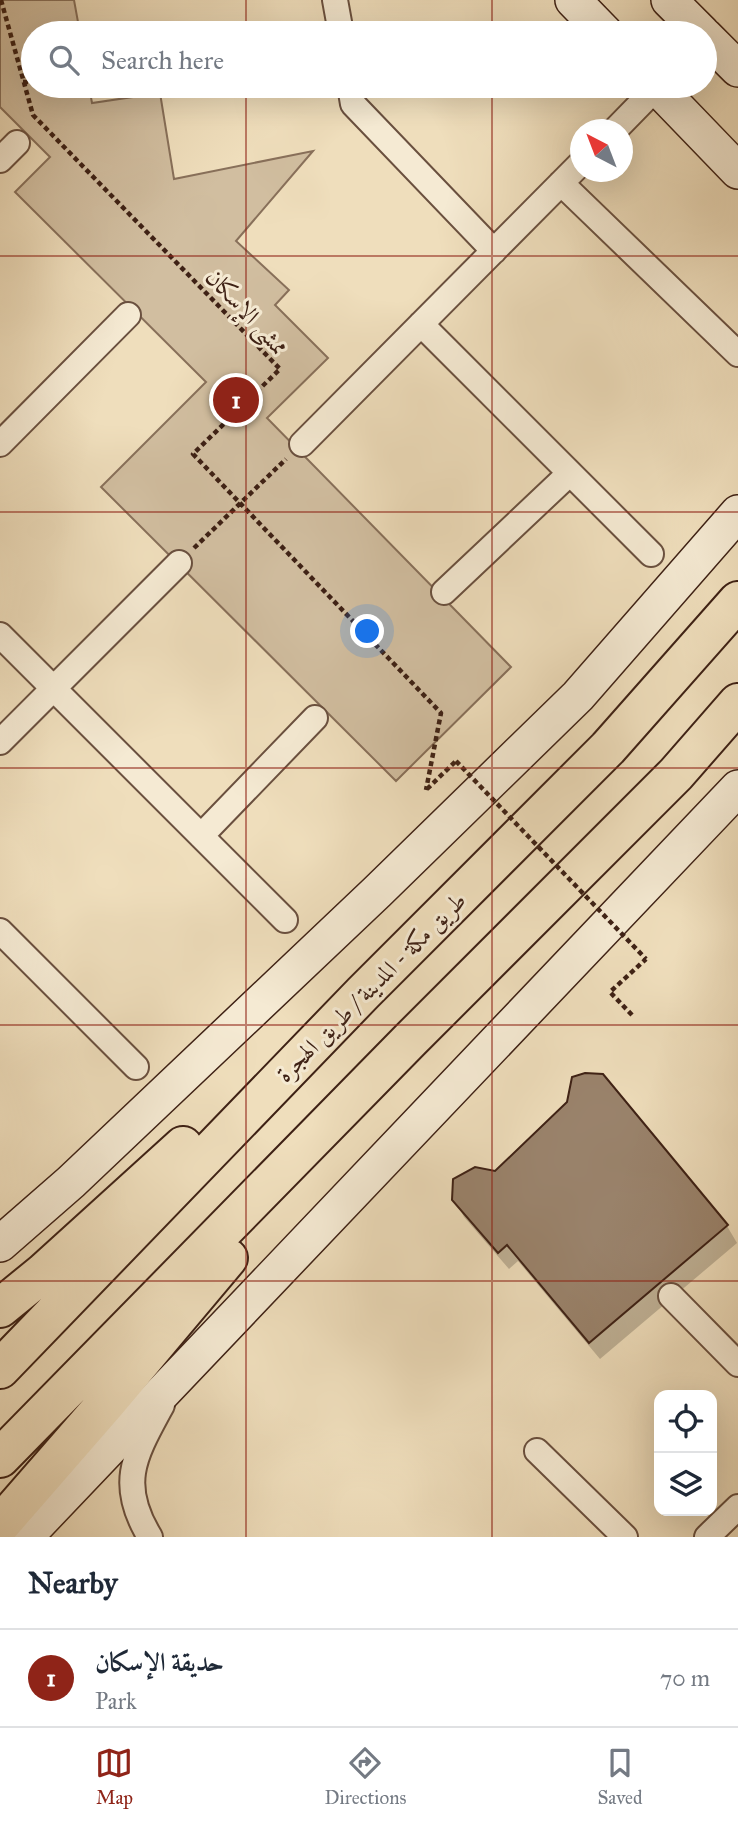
<!DOCTYPE html>
<meta charset="utf-8">
<style>
:root{--surface:#fff;--page:#f6f6f7;--text:#1f2937;--muted:#747a83;--line:#e0e1e3;--accent:#8f2418}
body{margin:0;font-family:"IM FELL Great Primer",Amiri,serif;background:var(--page);color:var(--text)}
.controls{position:absolute;right:21px;bottom:21px;display:grid;overflow:hidden;border-radius:14px;box-shadow:0 7px 28px #0002}
.controls button{width:63px;height:63px;display:grid;place-items:center;padding:0;border:0;border-bottom:2px solid var(--line);background:var(--surface);color:var(--text);font:35px sans-serif}
.compass{position:absolute;left:570px;top:119px;width:63px;height:63px;border-radius:50%;background:var(--surface);box-shadow:0 7px 28px #0002;rotate:318deg}
.you{position:absolute;left:368px;top:632px;width:24px;height:24px;margin:-18px;border:5px solid #fff;border-radius:50%;background:#1a73e8;box-shadow:0 0 0 10px #1a73e833}
.badge{display:grid;place-items:center;width:46px;height:46px;border-radius:50%;background:var(--accent);color:#fff;font-size:23px;font-weight:700}
.pin{position:absolute;translate:-50% -50%;border:4px solid #fff;box-shadow:0 2px 7px #0006}
.list{margin:0;padding:0;list-style:none}
h2{display:flex;justify-content:space-between;align-items:center;height:91px;margin:0;padding:0 28px;font-size:30px}
h2 small{font-size:23px;font-weight:400;color:var(--muted)}
.list li{display:grid;grid-template-columns:46px 1fr auto;gap:21px;align-items:center;box-sizing:border-box;height:98px;padding:0 28px;border-top:2px solid var(--line)}
.list b{display:block;font-size:26px;white-space:nowrap}
.list p{margin:0;font-size:23px;white-space:nowrap;color:var(--muted)}
.list em{font-size:23px;font-style:normal;color:var(--muted)}
.icon{flex:none;width:38px;height:38px;fill:none;stroke:currentColor;stroke-width:2;stroke-linecap:round;stroke-linejoin:round}
.map{position:relative;flex:none;width:738px;height:1537px;overflow:hidden}
.search{position:absolute;background:var(--surface);box-shadow:0 7px 28px #0002;left:21px;right:21px;top:21px;height:77px;display:flex;align-items:center;gap:18px;box-sizing:border-box;padding:0 24px;border-radius:38px;color:var(--muted);font-size:26px}
.sheet{height:189px;background:var(--surface)}
nav{display:flex;justify-content:space-around;align-items:center;box-sizing:border-box;height:98px;border-top:2px solid var(--line);background:var(--surface);font-size:19px;color:var(--muted)}
nav a{display:grid;justify-items:center;gap:4px}
nav .on{color:var(--accent)}
.map>svg:first-child{display:block}
.green{fill:#d1bea0;stroke:#88705a;stroke-width:2}
.shadow{fill:#0003}
.building{fill:#9a836c;stroke:#3e2115;stroke-width:2}
.lines{fill:none;stroke-linecap:round;stroke-linejoin:round}
.street-casing{stroke:#6a503f;stroke-width:28}
.secondary-casing{stroke:#3e2115;stroke-width:38}
.highway-casing{stroke:#3e2115;stroke-width:42}
.path{stroke:#3e2115;stroke-width:4.5;stroke-dasharray:5 3.5;stroke-linecap:butt}
.street{stroke:#f5ead3;stroke-width:24}
.secondary{stroke:#f5ead3;stroke-width:35}
.highway{stroke:#efdebc;stroke-width:38}
.path-bridge{stroke:#3e2115;stroke-width:4.5;stroke-dasharray:5 3.5;stroke-linecap:butt}
.grid{fill:none;stroke:#8f2418;stroke-width:2;stroke-opacity:0.55}
.labels{text-anchor:middle;dominant-baseline:central;stroke-width:6;stroke-linejoin:round;paint-order:stroke}
.street-label{font-size:24px;fill:#3e2115;stroke:#f5ead3}
</style>
<div class="map">
<svg width="738" height="1537" viewBox="0 0 738 1537">
<rect width="100%" height="100%" fill="#efdebc"/>
<filter id="stains"><feTurbulence type="fractalNoise" baseFrequency=".00286" numOctaves="4"/><feColorMatrix values="0 0 0 0 .2 0 0 0 0 .09 0 0 0 0 .02 0 0 0 .5 -.17"/></filter>
<radialGradient id="worn" r=".72"><stop offset=".6" stop-color="#630" stop-opacity="0"/><stop offset="1" stop-color="#630" stop-opacity=".3"/></radialGradient>
<path class="green" d="M0 0H74L80 33H33V86H89L92 103 160 93 174 179 313 151 236 241 289 290 275 305 328 358 267 418 511 667 396 781 101 487 206 382 15 192 50 157 0 107Z"/>
<path class="shadow" d="M602 1076 727 1226 737 1243 600 1359 518 1261 509 1269 464 1217 454 1199 495 1173Z"/>
<path class="building" d="M585 1073 603 1074 728 1225 589 1343 507 1245 498 1253 452 1200 453 1179 475 1167 495 1171 567 1102 572 1077Z"/>
<g class="lines">
<defs>
<path id="street" d="M335 0 341 33
M350 86 353 104 494 251
M615 130 657 87
M0 160 17 143
M561 183 738 354
M421 324 651 554
M0 444 128 315
M302 444 580 164
M444 592 570 473
M0 635 285 920
M0 742 179 563
M201 836 315 718
M0 931 136 1067
M671 1296 738 1364
M537 1451 625 1537
M150 1537C117 1483 135 1455 162 1405
M707 1537 738 1507"/>
<path id="secondary" d="M573 0 605 33
M669 0 702 33
M705 36 738 69
M656 86 738 171
M0 1244 71 1182 377 892 578 696 738 513
M25 1537 738 788"/>
<path id="highway" d="M0 1308 43 1273 183 1146
M0 1369 363 993 608 748 738 601
M0 1458 410 1040 676 774 738 703
M0 1525 107 1402 228 1258"/>
</defs>
<use href="#street" class="street-casing"/>
<use href="#secondary" class="secondary-casing"/>
<use href="#highway" class="highway-casing"/>
<path class="path" d="M1 0 33 115 280 369 193 454 441 713 426 790
M23 82H33
M194 548 286 459
M427 789 456 761
M632 1015 610 992 646 959"/>
<use href="#street" class="street"/>
<use href="#secondary" class="secondary"/>
<use href="#highway" class="highway"/>
<path class="path-bridge" d="M456 761 646 959"/>
</g>
<path class="grid" d="M246 0V33M492 0V33M246 86V1537M492 86V1537M0 256H738M0 512H738M0 768H738M0 1025H738M0 1281H738"/>
<g class="labels">
<g class="street-label">
<text transform="translate(247 312) rotate(47)">ممشى الإسكان</text>
<text transform="translate(371 987) rotate(-45)">طريق مكة - المدينة / طريق الهجرة</text>
</g>
</g>
<rect width="100%" height="100%" filter="url(#stains)"/>
<rect width="100%" height="100%" fill="url(#worn)"/>
</svg>
<div class="controls">
<button><svg class="icon" aria-label="locate" viewBox="0 0 24 24"><circle cx="12" cy="12" r="6"/><path d="M12 2v4M12 18v4M2 12h4M18 12h4"/></svg></button>
<button><svg class="icon" aria-label="layers" viewBox="0 0 24 24"><path d="M12 4l9 5-9 5-9-5zM3 14l9 5 9-5"/></svg></button>
</div>
<svg class="compass" viewBox="-18 -18 36 36"><path d="M0-13l5 13h-10z" fill="#e53935"/><path d="M0 13l5-13h-10z" fill="#747a83"/></svg>
<div class="you"></div>
<div class="pin badge" style="left:236px;top:400px">1</div>
<div class="search"><svg class="icon" aria-label="search" viewBox="0 0 24 24"><circle cx="10" cy="10" r="6"/><path d="M15 15l6 6"/></svg>Search here</div>
</div>
<section class="sheet">
<h2>Nearby<small></small></h2>
<ul class="list">
<li><span class="badge">1</span><div><b>حديقة الإسكان</b><p>Park</p></div><em>70 m</em></li>
</ul>
</section>
<nav>
<a class="on"><svg class="icon" aria-label="map" viewBox="0 0 24 24"><path d="M3 6l6-2 6 2 6-2v14l-6 2-6-2-6 2zM9 4v14M15 6v14"/></svg>Map</a>
<a><svg class="icon" aria-label="directions" viewBox="0 0 24 24"><path d="M12 3l9 9-9 9-9-9zM9 14v-3h6M13 9l2 2-2 2"/></svg>Directions</a>
<a><svg class="icon" aria-label="saved" viewBox="0 0 24 24"><path d="M7 4h10v16l-5-4-5 4z"/></svg>Saved</a>
</nav>
